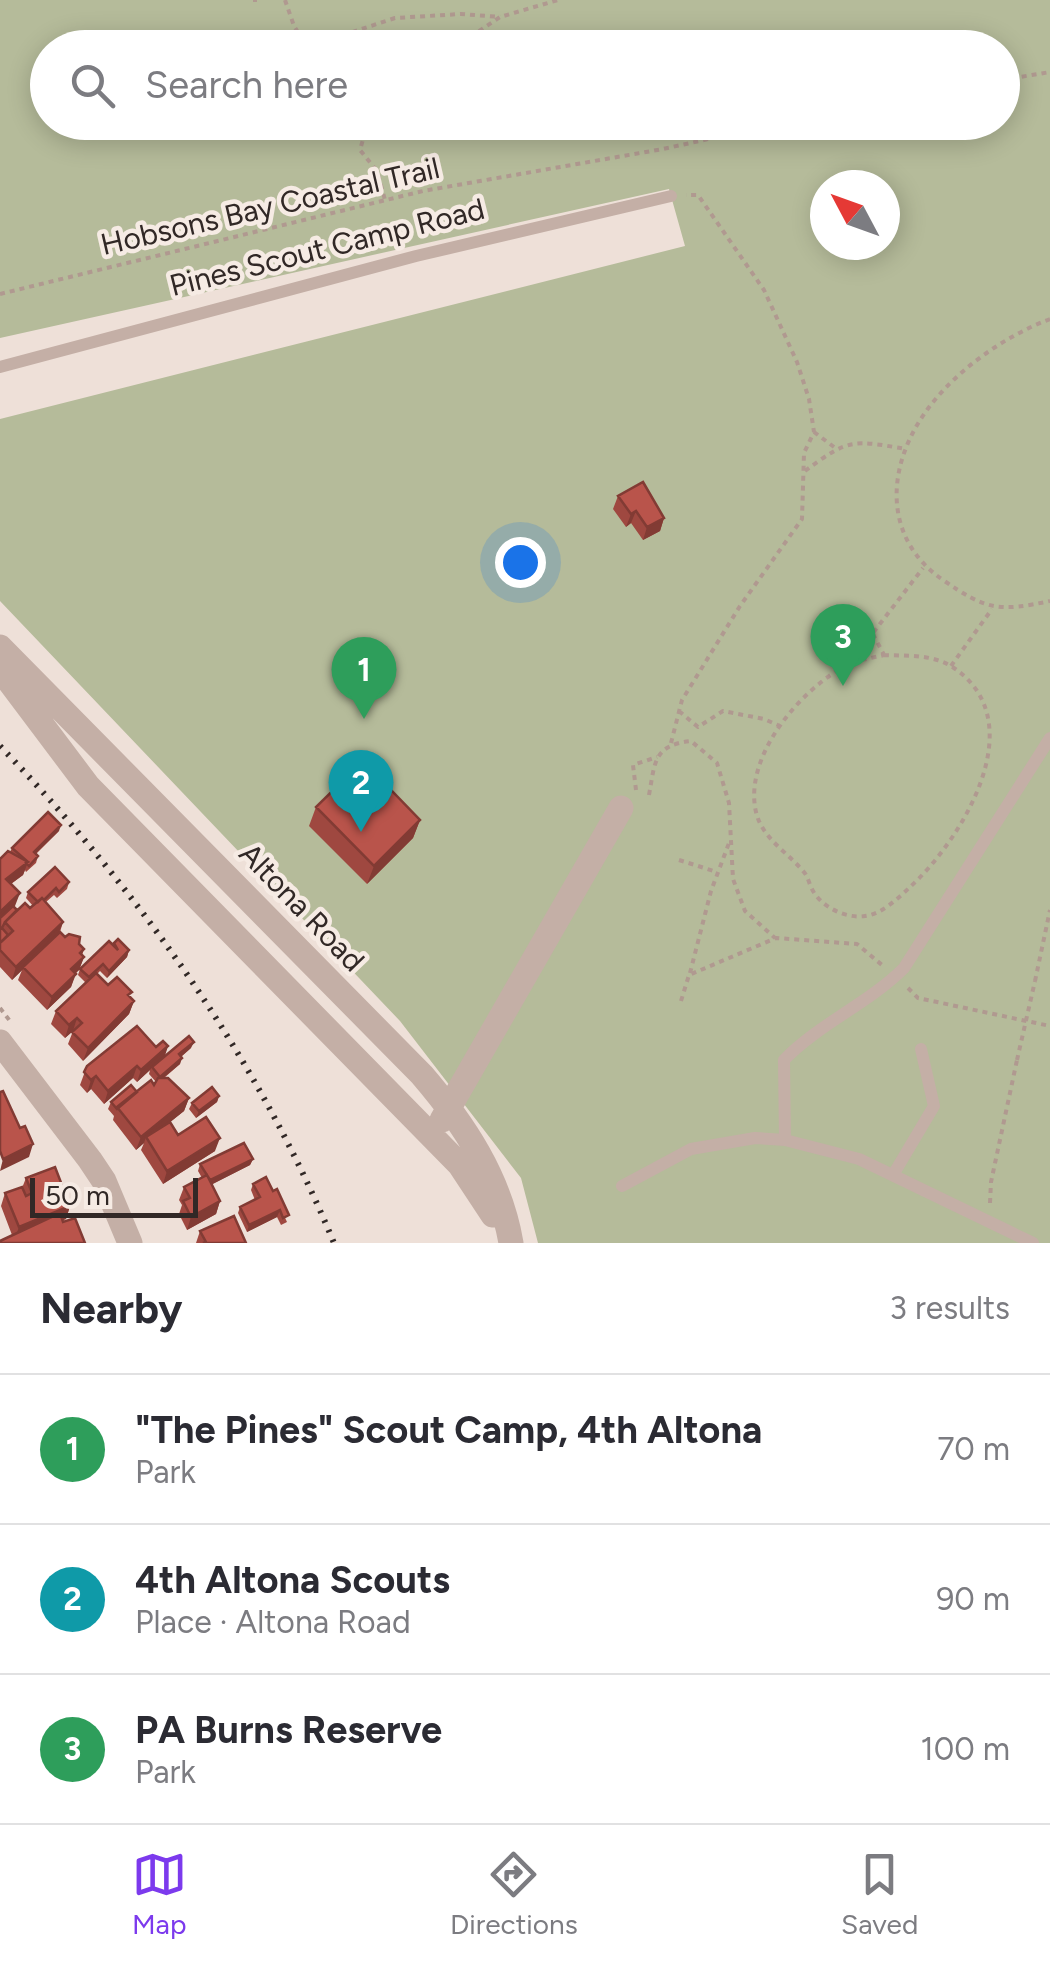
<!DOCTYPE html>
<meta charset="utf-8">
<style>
:root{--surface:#fff;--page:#f7f7f7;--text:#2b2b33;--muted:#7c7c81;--line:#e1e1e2;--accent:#7c3aed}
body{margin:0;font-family:Figtree,sans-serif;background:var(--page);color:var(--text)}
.compass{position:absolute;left:810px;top:170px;width:90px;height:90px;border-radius:50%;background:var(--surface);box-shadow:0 5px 25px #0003;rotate:311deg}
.scale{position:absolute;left:30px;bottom:25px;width:168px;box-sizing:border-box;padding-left:10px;border:5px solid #312826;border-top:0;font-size:28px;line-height:35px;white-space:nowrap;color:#312826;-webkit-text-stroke:8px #f6ebe4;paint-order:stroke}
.you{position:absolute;left:520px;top:562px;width:35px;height:35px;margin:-25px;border:8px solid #fff;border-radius:50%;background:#1a73e8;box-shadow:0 0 0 15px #1a73e833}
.badge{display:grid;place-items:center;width:65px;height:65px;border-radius:50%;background:var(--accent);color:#fff;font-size:32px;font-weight:700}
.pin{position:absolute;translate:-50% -82px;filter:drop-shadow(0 2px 5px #0008)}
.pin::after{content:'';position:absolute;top:52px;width:35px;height:30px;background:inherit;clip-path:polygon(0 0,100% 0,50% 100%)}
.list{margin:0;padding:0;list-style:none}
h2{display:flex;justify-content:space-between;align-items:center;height:130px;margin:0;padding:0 40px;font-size:42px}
h2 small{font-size:32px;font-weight:400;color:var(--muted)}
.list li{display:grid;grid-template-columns:65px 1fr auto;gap:30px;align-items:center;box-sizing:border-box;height:150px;padding:0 40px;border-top:2px solid var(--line)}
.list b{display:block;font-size:38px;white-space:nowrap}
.list p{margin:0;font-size:32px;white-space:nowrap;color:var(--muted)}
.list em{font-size:32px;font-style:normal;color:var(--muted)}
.icon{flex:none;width:55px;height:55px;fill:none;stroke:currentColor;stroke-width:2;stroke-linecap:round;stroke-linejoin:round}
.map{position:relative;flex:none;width:1050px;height:1243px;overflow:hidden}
.search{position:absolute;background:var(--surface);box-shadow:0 5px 25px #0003;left:30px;right:30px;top:30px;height:110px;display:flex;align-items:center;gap:25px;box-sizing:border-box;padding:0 35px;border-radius:55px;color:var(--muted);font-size:38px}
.sheet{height:580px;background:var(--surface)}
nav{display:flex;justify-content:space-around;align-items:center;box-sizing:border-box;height:140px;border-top:2px solid var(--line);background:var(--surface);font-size:28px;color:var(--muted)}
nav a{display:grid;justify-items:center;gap:5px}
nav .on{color:var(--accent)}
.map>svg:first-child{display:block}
.green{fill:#b5bb9a;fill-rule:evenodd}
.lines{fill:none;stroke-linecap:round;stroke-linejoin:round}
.path{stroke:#b09990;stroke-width:4;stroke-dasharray:5 5;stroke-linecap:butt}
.lane{stroke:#c4afa6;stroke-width:12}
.street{stroke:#c4afa6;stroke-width:25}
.rail{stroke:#312826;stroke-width:6;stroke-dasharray:2.5 8;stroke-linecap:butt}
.path-bridge{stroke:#b09990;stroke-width:4;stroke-dasharray:5 5;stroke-linecap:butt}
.wall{fill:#9f4840}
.shaded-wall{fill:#823b34}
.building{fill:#b9544b;stroke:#823b34;stroke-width:2.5}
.labels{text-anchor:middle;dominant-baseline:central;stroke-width:9;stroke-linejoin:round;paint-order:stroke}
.street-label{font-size:30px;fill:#312826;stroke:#f6ebe4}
</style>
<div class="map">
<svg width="1050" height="1243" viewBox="0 0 1050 1243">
<rect width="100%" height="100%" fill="#eee0d8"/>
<path class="green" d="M0 0H1050V1243H538L521 1178 400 1021 0 601V419L685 246 669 189 0 338ZM48 48H1002V122H48ZM825 185H885V245H825Z"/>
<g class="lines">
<path class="path" d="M253 0H257
M285 0 294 26 307 47 395 18 461 14 500 17
M454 48 500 17 558 0
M1002 80 1050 72
M368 122 360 150 377 171 385 200
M0 294 423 191 663 149 786 122
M1050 319C1005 336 956 370 927 410 886 466 882 538 943 580 986 610 999 612 1050 601
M814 432 834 447
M805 471C849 438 853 440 906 449
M873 634 884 655
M884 655C906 656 931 654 951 666 1036 720 962 840 909 888 897 899 882 914 865 916 846 919 822 907 813 891 809 884 808 876 803 871 786 851 762 838 756 812 743 756 801 689 847 665 858 660 872 658 884 655Z
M849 664 923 568
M951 666 992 609
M679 711 698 727 723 711 764 719 780 726
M671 743 682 700 740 606 802 519 804 453 814 432 809 399 797 362 764 290 698 195H686
M636 790 633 765 657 757
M649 795C655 763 653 745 691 741L717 763 729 803 733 879 745 911 775 938
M679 860 717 872
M690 973 711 891 729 843
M1035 981 1050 910
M908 988 918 998 1050 1026
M681 1001 689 975 776 938 857 944 882 965
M0 1008 10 1021
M990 1203 991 1182 1017 1060"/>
<path class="lane" d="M0 367 416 256 671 196
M785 1140 784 1060C820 1023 868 1004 904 968L1050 738
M893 1175 934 1106 921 1049
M622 1186 691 1149 755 1138 785 1140 859 1159 1033 1243"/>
<path class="street" d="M0 647 422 1075C464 1124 500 1178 511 1243
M0 669 88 786 460 1165 493 1215
M0 1042 90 1160 104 1181 130 1243
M442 1120 621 808"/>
<path class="rail" d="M0 746C139 891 257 1057 334 1243"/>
<path class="path-bridge" d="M1017 1060 1035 981"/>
</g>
<path class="wall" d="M618 496 664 518 660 531 643 540 631 523 626 527 613 509Z
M316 807 420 820 413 838 367 884 309 826Z
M59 831 36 854 38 856 36 863 26 872 25 870 23 875 11 884 15 906 14 907 17 910 30 908 33 906 26 898 28 892 69 882 67 889 57 898 54 895 46 902 63 922 60 932 65 937 79 944 84 949 82 955 84 957 79 970 75 974 71 987 47 1010 18 980 22 970 12 980 0 967V859L10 852 12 848Z
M114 943 129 950 127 957 107 978 100 971 97 974 108 985 130 997 134 1001 129 1014 83 1061 68 1044 73 1031 65 1038 51 1024 56 1011 86 983 78 975 80 969Z
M168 1046 164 1056 191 1048 181 1057 180 1064 164 1078 189 1098 184 1111 170 1122 178 1135 215 1151 163 1184 141 1150 144 1143 136 1150 113 1120 114 1116 108 1109 111 1102 154 1085 156 1082 149 1074 150 1070 137 1082 133 1078 104 1104 91 1089 87 1093 80 1085 87 1066 156 1047Z
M219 1096 217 1102 196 1118 189 1109 192 1103Z
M253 1159 250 1165 212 1184 220 1201 216 1214 187 1230 179 1214 182 1205 179 1200 184 1187 202 1178 198 1171 200 1164Z
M266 1177 287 1222 281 1225 277 1217 247 1232 238 1213 240 1207 255 1200 251 1190 253 1184Z
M26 1178 70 1206 66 1219 62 1220 85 1243 12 1235 1 1206 5 1193 22 1188Z
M200 1231 246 1243H196Z"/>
<path class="shaded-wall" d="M636 511 631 523 626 527 631 514Z
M664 518 660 531 643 540 647 527Z
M420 820 413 838 367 884 374 866Z
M61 825 59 831 31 858 34 852Z
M28 862 23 875 1 891 6 879Z
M20 893 15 906 0 920V912Z
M63 922 58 935 12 980 16 967Z
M84 949 79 961 84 957 79 970 66 982 71 969Z
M129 950 127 957 107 978 109 971Z
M76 974 71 987 47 1010 52 997Z
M134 1001 129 1014 83 1061 88 1048Z
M77 1018 73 1031 65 1038 69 1025Z
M194 1042 191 1048 177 1060 179 1054Z
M168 1046 164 1059 152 1067 150 1070 137 1082 141 1070Z
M182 1058 180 1064 157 1083 160 1077Z
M137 1066 133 1078 104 1104 108 1091Z
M96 1076 91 1089 87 1093 91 1080Z
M219 1096 217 1102 196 1118 199 1111Z
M189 1098 184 1111 148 1140 146 1137 144 1143 136 1150 141 1137Z
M220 1138 215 1151 163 1184 167 1171Z
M33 1144 29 1157 0 1171 3 1159Z
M253 1159 250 1165 207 1187 210 1180Z
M220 1201 216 1214 187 1230 191 1217Z
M70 1206 66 1219 14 1240 19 1227Z
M280 1210 277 1217 247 1232 249 1225Z"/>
<path class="building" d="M643 482 664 518 647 527 636 511 631 514 618 496Z
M363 761 420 820 374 866 316 807Z
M48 812 61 825 34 852 38 856 29 866 26 863 28 862 12 848Z
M8 851 28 862 6 879 20 893 0 912V859Z
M55 867 69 882 59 892 56 888 44 900 42 898 38 902 28 892Z
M42 898 63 922 16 967 0 950V943L13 931 5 922 25 903 30 908Z
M13 906 17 910 5 922 2 928 8 935 0 943V918Z
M60 932 65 937 69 934 80 937 79 944 84 949 80 953 84 957 71 969 76 974 52 997 23 967Z
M118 939 129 950 109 971 103 964 89 977 80 969 109 941 118 950 114 943Z
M96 973 108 985 117 977 132 992 128 995 134 1001 88 1048 72 1032 82 1023 77 1018 69 1025 56 1011Z
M137 1026 156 1047 163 1041 168 1046 141 1070 137 1066 108 1091 96 1076 91 1080 84 1072 87 1066Z
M189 1036 194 1042 179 1054 182 1058 160 1077 152 1067Z
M158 1078H168L189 1098 141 1137 117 1107 151 1080 154 1085Z
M131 1085 137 1092 117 1109 111 1102Z
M212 1087 219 1096 199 1111 192 1103Z
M3 1091 20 1128 25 1126 33 1144 3 1159 0 1151V1092Z
M206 1117 220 1138 167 1171 146 1137 170 1122 178 1135Z
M244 1143 253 1159 210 1180 200 1164Z
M55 1167 70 1206 19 1227 5 1193 22 1187 26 1196 32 1193 26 1178Z
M207 1175 220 1201 191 1217 183 1201 190 1198 184 1187Z
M266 1177 273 1191 277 1189 289 1215 283 1218 280 1210 249 1225 240 1207 260 1197 253 1184Z
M60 1213 63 1222 75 1218 85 1243H0V1241Z
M234 1216 246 1243H203L206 1242 200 1231Z"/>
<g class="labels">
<g class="street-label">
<text transform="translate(270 206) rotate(-13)">Hobsons Bay Coastal Trail</text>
<text transform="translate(327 247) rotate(-14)">Pines Scout Camp Road</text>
<text transform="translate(302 907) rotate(46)">Altona Road</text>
</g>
</g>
</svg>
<svg class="compass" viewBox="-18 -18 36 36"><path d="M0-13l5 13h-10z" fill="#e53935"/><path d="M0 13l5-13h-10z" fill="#7c7c81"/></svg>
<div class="scale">50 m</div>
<div class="you"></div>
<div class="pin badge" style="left:364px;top:719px;background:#2e9e5b">1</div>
<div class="pin badge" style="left:361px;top:832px;background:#0f9aa8">2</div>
<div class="pin badge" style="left:843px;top:686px;background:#2e9e5b">3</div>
<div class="search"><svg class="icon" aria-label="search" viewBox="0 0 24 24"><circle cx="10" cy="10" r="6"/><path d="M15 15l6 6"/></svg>Search here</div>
</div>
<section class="sheet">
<h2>Nearby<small>3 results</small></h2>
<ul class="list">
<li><span class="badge" style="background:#2e9e5b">1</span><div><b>&quot;The Pines&quot; Scout Camp, 4th Altona</b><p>Park</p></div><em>70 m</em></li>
<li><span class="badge" style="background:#0f9aa8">2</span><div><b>4th Altona Scouts</b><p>Place · Altona Road</p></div><em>90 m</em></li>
<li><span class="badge" style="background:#2e9e5b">3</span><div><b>PA Burns Reserve</b><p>Park</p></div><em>100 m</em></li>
</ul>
</section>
<nav>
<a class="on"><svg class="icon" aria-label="map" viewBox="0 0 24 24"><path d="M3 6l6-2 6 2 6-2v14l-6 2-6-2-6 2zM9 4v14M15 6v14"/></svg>Map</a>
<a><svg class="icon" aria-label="directions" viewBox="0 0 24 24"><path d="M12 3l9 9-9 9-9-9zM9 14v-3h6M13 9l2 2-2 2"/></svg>Directions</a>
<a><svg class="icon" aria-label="saved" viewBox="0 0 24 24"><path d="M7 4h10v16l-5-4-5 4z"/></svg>Saved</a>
</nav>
